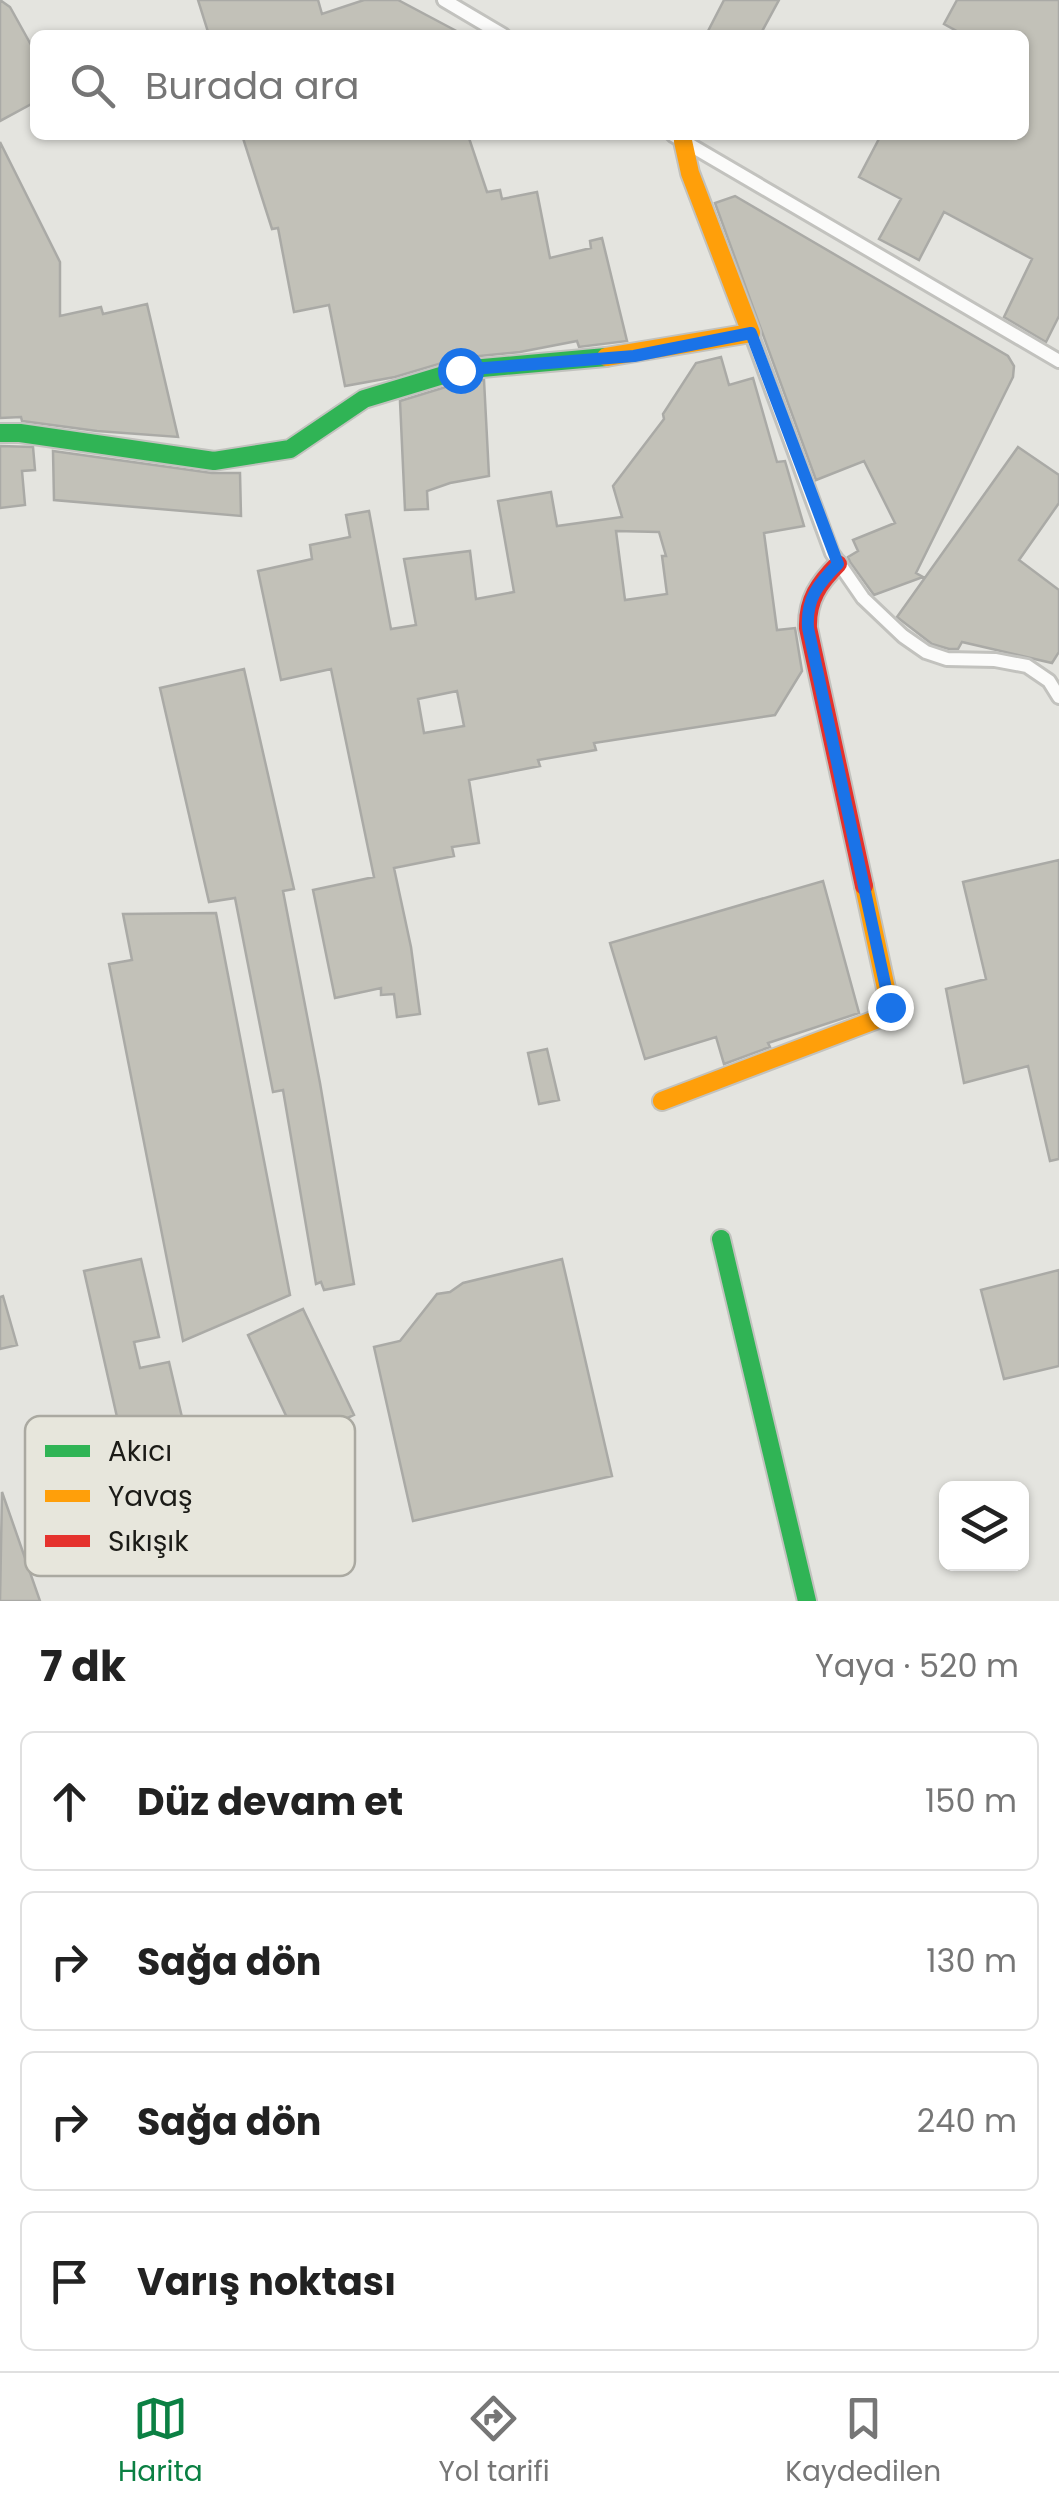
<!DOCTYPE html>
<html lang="tr">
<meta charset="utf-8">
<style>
:root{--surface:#fff;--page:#f2f2f2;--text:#222;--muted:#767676;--line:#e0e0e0;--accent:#0b8043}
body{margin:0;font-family:Poppins,sans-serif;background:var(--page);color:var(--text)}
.controls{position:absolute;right:30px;bottom:30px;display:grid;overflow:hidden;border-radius:15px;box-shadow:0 2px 8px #0004}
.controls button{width:90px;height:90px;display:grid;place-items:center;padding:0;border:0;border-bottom:2px solid var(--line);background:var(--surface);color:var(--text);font:50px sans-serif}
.stop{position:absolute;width:30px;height:30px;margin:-22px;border:8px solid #1a73e8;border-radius:50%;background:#fff}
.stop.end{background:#1a73e8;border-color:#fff;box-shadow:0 2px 10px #0008}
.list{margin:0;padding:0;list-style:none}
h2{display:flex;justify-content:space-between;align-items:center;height:130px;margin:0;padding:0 40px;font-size:42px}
h2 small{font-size:32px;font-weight:400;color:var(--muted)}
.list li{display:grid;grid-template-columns:65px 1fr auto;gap:30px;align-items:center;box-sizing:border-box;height:140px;margin:0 20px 20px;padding:0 20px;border:2px solid var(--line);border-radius:15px}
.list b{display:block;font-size:38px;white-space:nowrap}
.list em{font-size:32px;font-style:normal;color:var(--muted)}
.icon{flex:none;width:55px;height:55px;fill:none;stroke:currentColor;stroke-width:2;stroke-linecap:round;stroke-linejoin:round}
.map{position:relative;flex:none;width:1059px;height:1601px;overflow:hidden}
.search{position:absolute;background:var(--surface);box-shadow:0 2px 8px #0004;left:30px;right:30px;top:30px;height:110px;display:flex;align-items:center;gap:25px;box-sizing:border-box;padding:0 35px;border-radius:15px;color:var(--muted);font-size:38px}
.sheet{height:770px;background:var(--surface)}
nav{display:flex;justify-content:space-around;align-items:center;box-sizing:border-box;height:140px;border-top:2px solid var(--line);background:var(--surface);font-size:28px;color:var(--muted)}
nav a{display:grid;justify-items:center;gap:5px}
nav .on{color:var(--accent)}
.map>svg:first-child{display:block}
.building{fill:#c2c1b8;stroke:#aaaaa6;stroke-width:2.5;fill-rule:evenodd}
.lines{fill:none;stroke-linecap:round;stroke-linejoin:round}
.street-casing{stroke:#c2c2be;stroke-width:18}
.fast-casing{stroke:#c2c2be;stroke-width:22}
.slow-casing{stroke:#c2c2be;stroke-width:22}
.jam-casing{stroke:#c2c2be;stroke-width:22}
.street{stroke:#fbfbfa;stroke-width:12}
.fast{stroke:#30b455;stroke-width:18}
.slow{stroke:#ff9f0a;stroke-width:18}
.jam{stroke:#e5322d;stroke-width:18}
.route{stroke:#1a73e8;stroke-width:12}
.key{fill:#e7e6dc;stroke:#aaa9a1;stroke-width:2.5}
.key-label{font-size:28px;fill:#1b1b17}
</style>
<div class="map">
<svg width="1059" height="1601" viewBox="0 0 1059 1601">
<rect width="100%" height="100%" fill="#e4e4df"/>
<path class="building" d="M0 0 10 7 35 52V102L0 121Z
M198 0H318L322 14 364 0H398L464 35H209Z
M724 0H779L760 35H706Z
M957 0H1059V316L1046 342 1004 317 1032 259 944 212 919 260 879 239 901 199 859 177 881 135H1024V35H964L944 24Z
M242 135H468L487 192 500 190 502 199 537 192 550 258 591 248 590 241 602 238 627 341 579 347 577 341 520 352 459 358 395 377 345 386 329 305 294 312 278 228 272 229Z
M0 142 60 262V316L101 307 103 314 147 304 178 437 97 431 22 421 21 417 0 418Z
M735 196 1008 356 1014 366 1013 377 916 573 923 577 874 595 850 562 848 557 858 551 853 540 895 523 864 461 816 480 715 203Z
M721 357 729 385 753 378 777 462 785 461 804 526 764 533 777 630 795 628 802 671 775 715 594 743 596 750 538 760 540 766 469 780 479 843 452 847 454 856 394 868 411 947 420 1014 397 1017 394 994 381 995V988L335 998 313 890 374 877 331 669 281 680 258 571 312 559 310 545 350 537 346 515 369 511 391 629 416 625 404 559 470 551 476 599 514 592 498 501 551 492 557 526 622 517 613 486 664 419 663 414 696 363ZM616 531 659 532 666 556H662L667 594 625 600ZM457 691 464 726 424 733 418 699Z
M484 380 489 476 450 483 427 491 428 509 405 510 400 401 462 382Z
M0 446 33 447 35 470 22 471 25 505 0 508Z
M1018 447 1059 475V503L1019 560 1059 590V652L1052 663 962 642 958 649H949L932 644 897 617Z
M53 451 212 473H240L241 516 54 500Z
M244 669 294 889 283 891 320 1083 354 1284 324 1290 321 1282 316 1284 283 1090 273 1092 235 898 209 902 160 688Z
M1059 860V1159L1050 1161 1028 1066 964 1083 946 989 986 979 963 882Z
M823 881 859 1013 768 1043 770 1047 724 1064 716 1037 645 1059 610 943Z
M216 913 290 1295 183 1341 109 964 132 960 123 914Z
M547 1049 559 1100 539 1104 528 1053Z
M141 1259 159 1337 134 1342 140 1368 169 1362 189 1447 164 1452 161 1439 124 1448 84 1271Z
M562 1259 612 1476 413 1521 374 1347 400 1341 437 1294 450 1292 463 1283Z
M1059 1270V1366L1004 1379 981 1290Z
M3 1296 17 1345 0 1349V1297Z
M303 1309 354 1415 298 1441 248 1335Z
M2 1492 40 1601H0Z"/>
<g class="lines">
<defs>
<path id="street" d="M444 0 503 35
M673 135 1059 361
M751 333 832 553 863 598 903 636 926 652 947 659 995 660 1027 666 1049 681 1059 697"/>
<path id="fast" d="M0 433H20L214 461 290 449 364 399 460 370 606 357
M721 1239 807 1601"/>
<path id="slow" d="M606 357 751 333 690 173 683 141
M662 1101 883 1017 890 1007 864 886"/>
<path id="jam" d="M838 564C819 583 807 600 808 628L864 886"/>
</defs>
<use href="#street" class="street-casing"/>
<use href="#fast" class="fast-casing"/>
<use href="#slow" class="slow-casing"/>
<use href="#jam" class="jam-casing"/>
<use href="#street" class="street"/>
<use href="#fast" class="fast"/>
<use href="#slow" class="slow"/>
<use href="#jam" class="jam"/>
</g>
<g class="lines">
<path class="route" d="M460 370 634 356 751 333 838 564C818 584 806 599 808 628L890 1007"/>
</g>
<rect x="25" y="1416" width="330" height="160" rx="15" class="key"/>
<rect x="45" y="1445" width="45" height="12" fill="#30b455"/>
<rect x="45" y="1490" width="45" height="12" fill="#ff9f0a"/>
<rect x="45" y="1535" width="45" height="12" fill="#e5322d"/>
<g class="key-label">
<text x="108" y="1461">Akıcı</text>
<text x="108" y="1506">Yavaş</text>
<text x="108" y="1551">Sıkışık</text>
</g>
</svg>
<div class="controls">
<button><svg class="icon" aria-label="layers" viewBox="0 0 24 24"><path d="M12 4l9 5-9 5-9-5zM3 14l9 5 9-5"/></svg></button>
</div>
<div class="stop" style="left:460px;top:370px"></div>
<div class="stop end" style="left:890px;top:1007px"></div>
<div class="search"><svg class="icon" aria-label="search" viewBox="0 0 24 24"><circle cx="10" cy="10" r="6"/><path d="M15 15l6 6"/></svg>Burada ara</div>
</div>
<section class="sheet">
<h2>7 dk<small>Yaya · 520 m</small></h2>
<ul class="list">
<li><svg class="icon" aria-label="ahead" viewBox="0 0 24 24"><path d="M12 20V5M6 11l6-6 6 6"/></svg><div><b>Düz devam et</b></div><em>150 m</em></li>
<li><svg class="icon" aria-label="right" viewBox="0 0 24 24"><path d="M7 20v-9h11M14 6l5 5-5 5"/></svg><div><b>Sağa dön</b></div><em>130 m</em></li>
<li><svg class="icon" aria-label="right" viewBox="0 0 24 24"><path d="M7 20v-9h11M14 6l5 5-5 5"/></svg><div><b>Sağa dön</b></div><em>240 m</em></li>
<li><svg class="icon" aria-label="arrive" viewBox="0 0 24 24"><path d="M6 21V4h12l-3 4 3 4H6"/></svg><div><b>Varış noktası</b></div></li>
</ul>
</section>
<nav>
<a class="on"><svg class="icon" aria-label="map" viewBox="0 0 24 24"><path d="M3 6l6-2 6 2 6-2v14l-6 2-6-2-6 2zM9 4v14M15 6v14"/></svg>Harita</a>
<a><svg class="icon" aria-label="directions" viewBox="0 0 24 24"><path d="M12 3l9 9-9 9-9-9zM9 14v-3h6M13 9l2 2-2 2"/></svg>Yol tarifi</a>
<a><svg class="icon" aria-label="saved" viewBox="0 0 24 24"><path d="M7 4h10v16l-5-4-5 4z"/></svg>Kaydedilen</a>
</nav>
